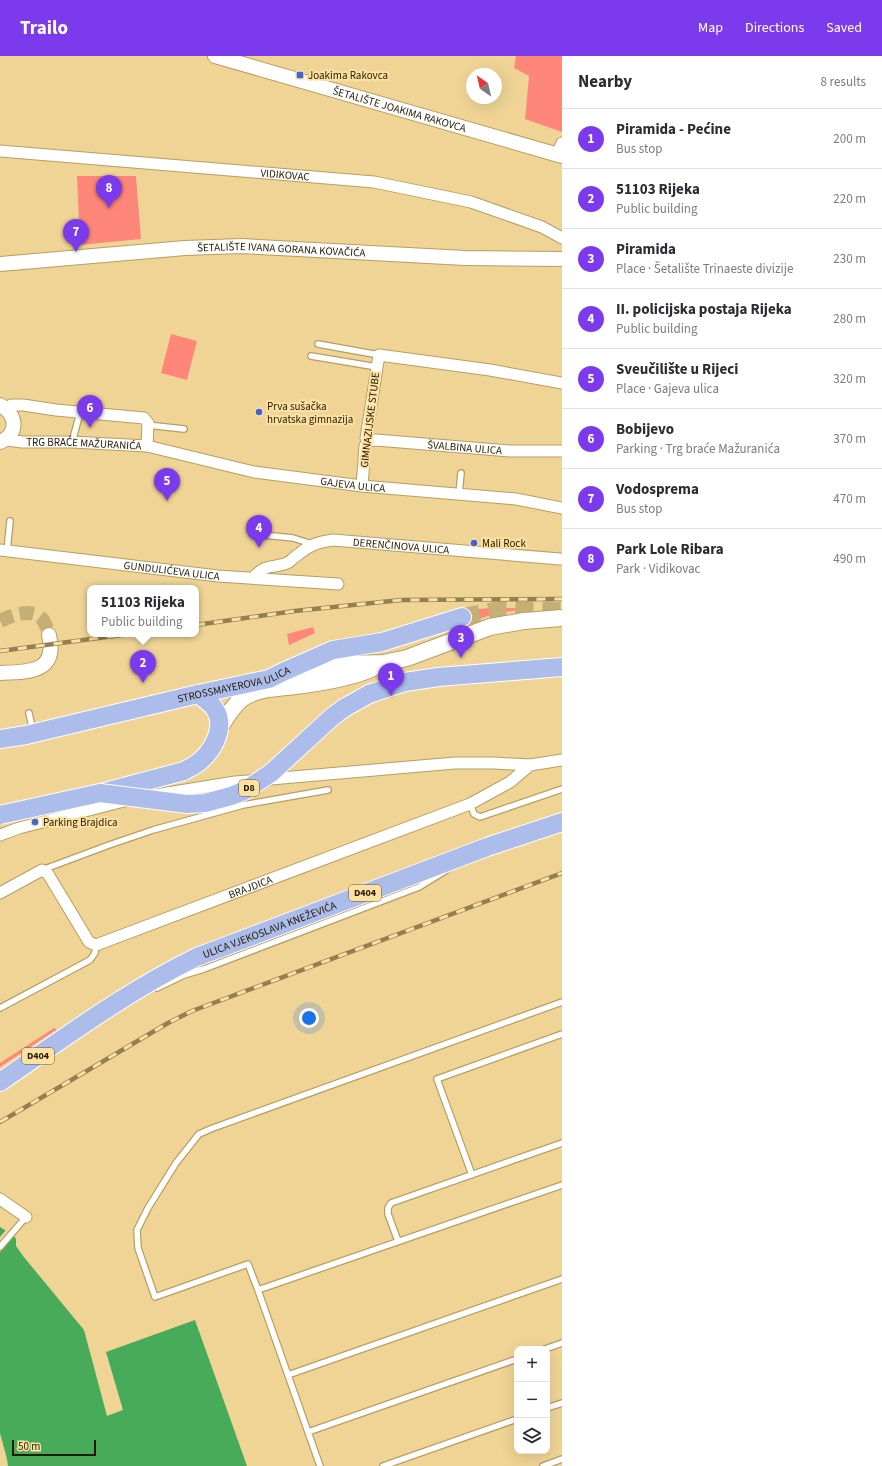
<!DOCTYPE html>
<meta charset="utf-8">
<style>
:root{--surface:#fff;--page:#f2f2f3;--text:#2b2b33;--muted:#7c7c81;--line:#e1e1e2;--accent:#7c3aed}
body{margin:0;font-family:"Source Sans 3",sans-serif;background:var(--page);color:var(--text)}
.controls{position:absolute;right:12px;bottom:12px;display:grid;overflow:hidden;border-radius:8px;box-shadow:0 4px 16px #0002}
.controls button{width:36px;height:36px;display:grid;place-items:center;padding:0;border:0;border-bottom:1px solid var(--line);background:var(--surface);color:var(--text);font:20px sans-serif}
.compass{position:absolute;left:466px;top:12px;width:36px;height:36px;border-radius:50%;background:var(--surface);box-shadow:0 4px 16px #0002;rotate:326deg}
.scale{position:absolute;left:12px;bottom:10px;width:84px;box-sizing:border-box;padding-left:4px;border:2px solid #241a01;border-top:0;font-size:11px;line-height:14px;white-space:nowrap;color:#241a01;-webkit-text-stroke:3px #fde1a2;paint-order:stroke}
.you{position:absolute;left:309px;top:962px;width:14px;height:14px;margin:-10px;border:3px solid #fff;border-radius:50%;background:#1a73e8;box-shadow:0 0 0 6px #1a73e833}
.badge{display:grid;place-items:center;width:26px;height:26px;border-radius:50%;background:var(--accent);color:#fff;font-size:13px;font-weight:700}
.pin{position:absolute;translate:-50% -33px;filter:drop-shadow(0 1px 2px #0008)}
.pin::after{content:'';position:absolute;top:21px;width:14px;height:12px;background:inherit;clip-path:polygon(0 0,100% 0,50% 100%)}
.popup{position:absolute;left:87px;top:529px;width:112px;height:52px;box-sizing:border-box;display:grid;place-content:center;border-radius:8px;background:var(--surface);filter:drop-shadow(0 1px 3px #0005);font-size:13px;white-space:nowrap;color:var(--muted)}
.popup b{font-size:15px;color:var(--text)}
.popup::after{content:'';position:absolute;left:50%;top:100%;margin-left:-8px;border:8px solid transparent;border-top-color:var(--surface)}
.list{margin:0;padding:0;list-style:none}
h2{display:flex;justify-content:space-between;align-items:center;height:52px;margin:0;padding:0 16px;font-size:17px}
h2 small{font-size:13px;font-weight:400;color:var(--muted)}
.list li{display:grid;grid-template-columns:26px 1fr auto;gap:12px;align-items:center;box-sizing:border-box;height:60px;padding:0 16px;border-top:1px solid var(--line)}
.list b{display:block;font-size:15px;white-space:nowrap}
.list p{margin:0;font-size:13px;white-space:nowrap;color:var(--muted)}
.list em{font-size:13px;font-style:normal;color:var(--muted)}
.icon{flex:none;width:22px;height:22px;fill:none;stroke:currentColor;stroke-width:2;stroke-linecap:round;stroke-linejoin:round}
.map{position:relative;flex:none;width:562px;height:1410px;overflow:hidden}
header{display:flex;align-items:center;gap:24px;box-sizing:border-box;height:56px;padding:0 20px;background:var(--accent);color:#fff}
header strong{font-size:19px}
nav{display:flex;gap:22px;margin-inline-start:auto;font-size:14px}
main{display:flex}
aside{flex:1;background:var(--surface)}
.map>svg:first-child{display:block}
.green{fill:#fe877a}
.water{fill:#47ab59}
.pier{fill:#efd495}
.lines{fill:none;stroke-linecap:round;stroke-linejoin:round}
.tertiary-tunnel{stroke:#c6af77;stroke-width:14;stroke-dasharray:14 7;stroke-linecap:butt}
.primary-tunnel{stroke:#c6af77;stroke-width:18;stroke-dasharray:18 9;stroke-linecap:butt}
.service-casing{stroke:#b89e60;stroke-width:8}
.minor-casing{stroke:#b89e60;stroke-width:13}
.tertiary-casing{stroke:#b89e60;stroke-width:16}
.secondary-casing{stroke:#b89e60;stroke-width:18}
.primary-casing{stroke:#fff;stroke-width:20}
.service{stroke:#fff;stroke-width:5.5}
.minor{stroke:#fff;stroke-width:11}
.tertiary{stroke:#fff;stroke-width:14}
.secondary{stroke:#fff;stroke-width:16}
.primary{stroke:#acbdeb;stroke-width:18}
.rail-casing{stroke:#938052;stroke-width:4.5}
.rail{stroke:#fde1a2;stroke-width:3;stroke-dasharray:9;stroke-linecap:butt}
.primary-bridge-casing{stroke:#fff;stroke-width:20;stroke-linecap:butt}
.primary-bridge{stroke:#acbdeb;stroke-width:18}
.poi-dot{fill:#4164d7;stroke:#fde1a2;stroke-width:1.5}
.labels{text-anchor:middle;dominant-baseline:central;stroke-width:4;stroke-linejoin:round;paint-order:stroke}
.shield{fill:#fde1a2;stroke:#655631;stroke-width:1}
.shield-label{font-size:10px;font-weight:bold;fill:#241a01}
.poi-label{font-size:11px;fill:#241a01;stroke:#fde1a2;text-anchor:start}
.street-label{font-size:11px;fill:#241a01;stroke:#fde1a2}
</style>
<header>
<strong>Trailo</strong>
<nav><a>Map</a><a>Directions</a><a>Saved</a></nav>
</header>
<main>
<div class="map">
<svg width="562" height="1410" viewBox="0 0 562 1410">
<rect width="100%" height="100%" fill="#efd495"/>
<path class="green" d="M516 0H562V76L525 63 529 20 514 12Z
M77 120H136L141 183 80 189Z
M171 278 197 285 187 324 161 317Z
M489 552H528L527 553 498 557 465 567 463 555Z
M313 571 315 577 289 589 287 578Z
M473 786 474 787 101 947 102 945 112 938 153 914 209 886Z
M54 972 56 973V974L0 1011V1007Z"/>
<path class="water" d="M0 1171 14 1180 16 1183V1190L23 1200 84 1274 107 1360 123 1354 106 1296 195 1264 247 1410H8L7 1403 0 1377Z"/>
<path class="pier" d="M6 1174 14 1180 0 1196V1181Z"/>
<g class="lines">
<path class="tertiary-tunnel" d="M0 565C11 559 34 551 43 564 46 568 47 574 49 579"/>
<path class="primary-tunnel" d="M462 561 500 554 562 555"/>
<defs>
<path id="service" d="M318 288 379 299
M311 300 377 311
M147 369 184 373
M72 386 80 357
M459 438 461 417
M253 478 293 482 312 488
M7 495 10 465
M29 657 33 675
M470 748 474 758 480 761 562 733
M42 814 109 789 153 774 243 749 328 734
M157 932 184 919 204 913 419 831 445 815
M0 952 90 904 95 897 96 889
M472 1119 437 1023 562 978
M398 1185 388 1158V1152L391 1147 562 1087
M0 1191 26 1161
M258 1234 248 1208 155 1241 138 1192 137 1174 148 1152 176 1107 199 1078 213 1072 562 946
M545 1293 562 1287
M288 1319 562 1223
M547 1352 562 1347
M308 1376 517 1303
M320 1410 258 1234 562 1129
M383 1410 517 1363
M543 1410 562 1403"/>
<g id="minor">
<path id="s1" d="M0 95 374 126 471 146 542 171 562 182"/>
<path d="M557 98 562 87"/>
<path d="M7 353 11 349H23L56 354 144 362 148 367 147 390"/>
<path id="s2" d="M7 384 22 386H72L147 390 254 416 362 430 516 443 562 452"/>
<path id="s3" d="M368 385 376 384 510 395H562"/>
<path d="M362 430 365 390 368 385 366 382 379 299 490 314 562 327"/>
<path id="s4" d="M0 494 218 520 338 528"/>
<path id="s5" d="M253 522C268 505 274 514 289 506 292 504 295 500 299 498 309 489 319 486 333 484L560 503"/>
<path d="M155 739 235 726 455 707H494L530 709 562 704"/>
<path d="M0 779 19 772 128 744"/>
<path id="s6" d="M0 837 42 814 48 818 89 886 96 889 470 748 510 726 530 709"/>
<path d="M0 1143 26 1161"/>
</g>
<g id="tertiary">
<path id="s7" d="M215 0 562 100"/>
<path id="s8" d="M0 208 185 192 242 190 465 202 562 203"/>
<path d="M0 349C17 358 19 378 0 386"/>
<path d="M0 617C28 616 58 617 49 579"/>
</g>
<path id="secondary" d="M281 621 350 608 383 607 407 602 490 571 524 565 562 562
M219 673C226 662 232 650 243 642 258 632 279 632 296 630 319 627 353 622 373 612"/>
<g id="primary">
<path d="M369 638 405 626 438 621 562 611"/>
<path id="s9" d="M0 683 26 679 198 638 269 623 283 616 333 594 382 586 462 561"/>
<path d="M101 737 184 715C187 713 192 711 195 709 211 698 226 674 216 655 212 647 204 643 198 638"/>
<path id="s10" d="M0 1026C64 982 127 935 197 901L487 791 562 766"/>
</g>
</defs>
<use href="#service" class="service-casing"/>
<use href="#minor" class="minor-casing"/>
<use href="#tertiary" class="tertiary-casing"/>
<use href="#secondary" class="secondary-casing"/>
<use href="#primary" class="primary-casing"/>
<use href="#service" class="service"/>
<use href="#minor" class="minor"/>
<use href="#tertiary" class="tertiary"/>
<use href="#secondary" class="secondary"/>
<use href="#primary" class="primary"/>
<defs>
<path id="rail" d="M196 569 295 555 401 544 562 543
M0 595 129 578
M0 1066 168 967 192 955 562 817"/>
</defs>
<use href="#rail" class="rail-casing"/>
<use href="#rail" class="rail"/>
<defs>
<path id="primary-bridge" d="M0 759 100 737 187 748 205 747 231 740 244 735 271 717 332 661 344 652 369 638"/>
</defs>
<use href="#primary-bridge" class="primary-bridge-casing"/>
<use href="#primary-bridge" class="primary-bridge"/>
</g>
<g class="poi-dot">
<rect x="296" y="15" width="8" height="8" rx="2"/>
<circle cx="259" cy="356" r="4"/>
<circle cx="474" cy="487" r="4"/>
<circle cx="35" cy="766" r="4"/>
</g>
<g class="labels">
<g class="shield">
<rect x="239" y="724" width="20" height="16" rx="3"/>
<rect x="349" y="829" width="32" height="16" rx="3"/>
<rect x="22" y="992" width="32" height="16" rx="3"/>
</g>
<g class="shield-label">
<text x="249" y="732">D8</text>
<text x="365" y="837">D404</text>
<text x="38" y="1000">D404</text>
</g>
<g class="poi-label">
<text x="308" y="19">Joakima Rakovca</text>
<text x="267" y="350">Prva sušačka<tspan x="267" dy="13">hrvatska gimnazija</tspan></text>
<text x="482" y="487">Mali Rock</text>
<text x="43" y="766">Parking Brajdica</text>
</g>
<g class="street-label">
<text stroke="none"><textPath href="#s7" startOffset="192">ŠETALIŠTE JOAKIMA RAKOVCA</textPath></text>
<text stroke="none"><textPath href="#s1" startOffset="286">VIDIKOVAC</textPath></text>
<text stroke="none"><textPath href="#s8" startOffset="282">ŠETALIŠTE IVANA GORANA KOVAČIĆA</textPath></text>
<text transform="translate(370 364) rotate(-83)">GIMNAZIJSKE STUBE</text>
<text stroke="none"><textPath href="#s2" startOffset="77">TRG BRAĆE MAŽURANIĆA</textPath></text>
<text stroke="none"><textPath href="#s3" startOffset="97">ŠVALBINA ULICA</textPath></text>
<text stroke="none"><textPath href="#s2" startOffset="350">GAJEVA ULICA</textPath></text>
<text stroke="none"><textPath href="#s5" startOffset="159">DERENČINOVA ULICA</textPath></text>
<text stroke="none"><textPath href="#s4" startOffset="173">GUNDULIĆEVA ULICA</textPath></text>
<text stroke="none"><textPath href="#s9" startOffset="240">STROSSMAYEROVA ULICA</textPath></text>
<text stroke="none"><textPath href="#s6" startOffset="307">BRAJDICA</textPath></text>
<text stroke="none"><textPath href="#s10" startOffset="311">ULICA VJEKOSLAVA KNEŽEVIĆA</textPath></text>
</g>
</g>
</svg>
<div class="controls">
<button>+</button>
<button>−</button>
<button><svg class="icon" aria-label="layers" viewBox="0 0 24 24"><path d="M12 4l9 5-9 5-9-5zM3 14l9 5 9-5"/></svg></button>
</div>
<svg class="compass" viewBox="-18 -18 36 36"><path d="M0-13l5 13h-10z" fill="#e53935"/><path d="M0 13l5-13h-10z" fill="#7c7c81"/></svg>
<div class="scale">50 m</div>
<div class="you"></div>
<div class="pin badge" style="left:391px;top:640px">1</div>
<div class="pin badge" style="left:143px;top:627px">2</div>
<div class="popup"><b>51103 Rijeka</b>Public building</div>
<div class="pin badge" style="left:461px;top:602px">3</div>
<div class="pin badge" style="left:259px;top:492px">4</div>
<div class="pin badge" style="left:167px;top:445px">5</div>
<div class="pin badge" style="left:90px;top:372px">6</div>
<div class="pin badge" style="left:76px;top:196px">7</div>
<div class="pin badge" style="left:109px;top:152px">8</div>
</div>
<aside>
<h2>Nearby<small>8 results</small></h2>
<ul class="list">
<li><span class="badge">1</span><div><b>Piramida - Pećine</b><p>Bus stop</p></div><em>200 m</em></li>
<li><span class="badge">2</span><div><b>51103 Rijeka</b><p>Public building</p></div><em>220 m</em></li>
<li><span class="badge">3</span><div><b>Piramida</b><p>Place · Šetalište Trinaeste divizije</p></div><em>230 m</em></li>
<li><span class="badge">4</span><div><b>II. policijska postaja Rijeka</b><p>Public building</p></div><em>280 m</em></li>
<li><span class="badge">5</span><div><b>Sveučilište u Rijeci</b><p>Place · Gajeva ulica</p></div><em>320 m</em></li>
<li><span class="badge">6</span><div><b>Bobijevo</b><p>Parking · Trg braće Mažuranića</p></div><em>370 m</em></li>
<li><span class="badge">7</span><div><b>Vodosprema</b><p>Bus stop</p></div><em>470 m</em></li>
<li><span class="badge">8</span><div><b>Park Lole Ribara</b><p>Park · Vidikovac</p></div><em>490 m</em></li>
</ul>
</aside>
</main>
